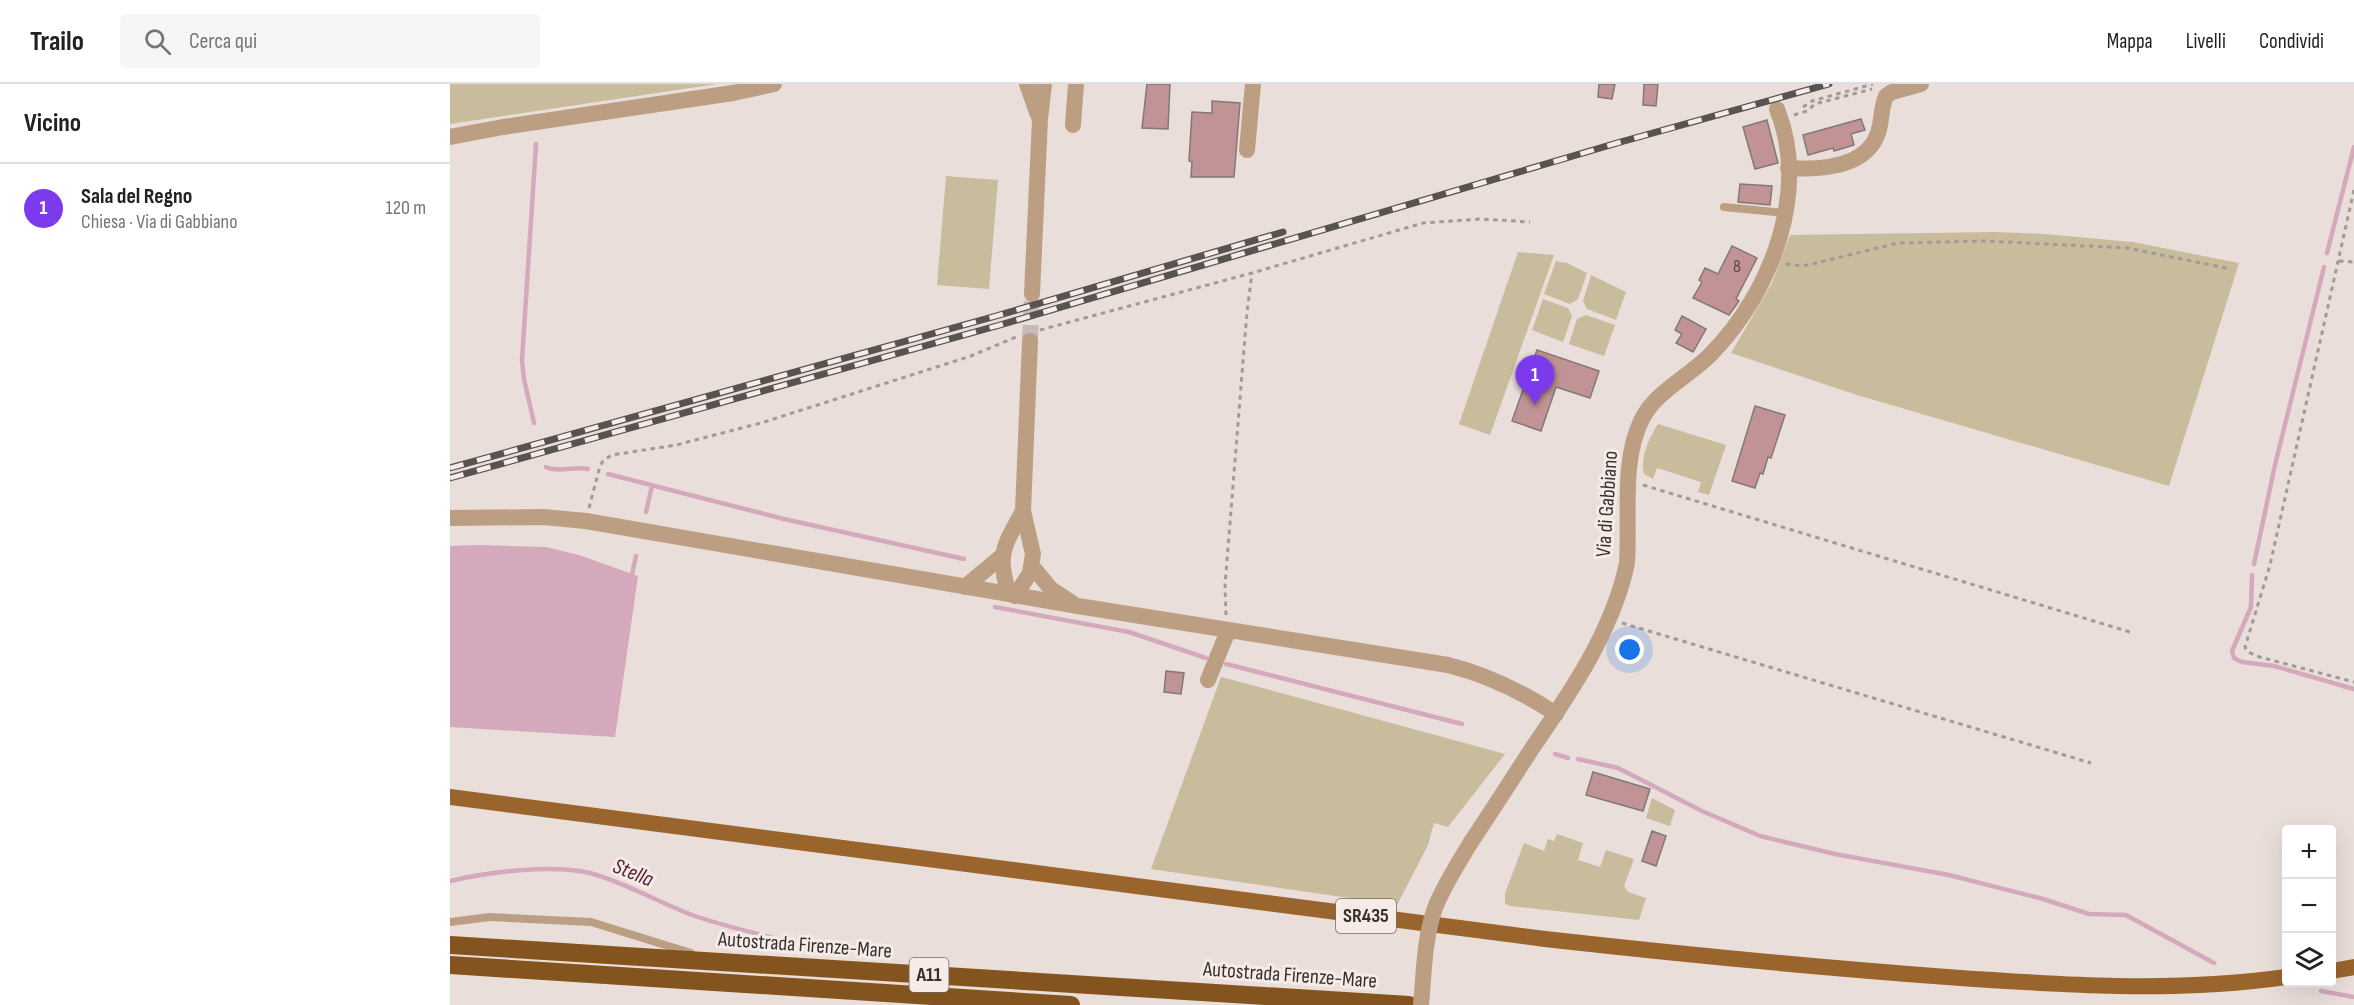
<!DOCTYPE html>
<html lang="it">
<meta charset="utf-8">
<style>
:root{--surface:#fff;--page:#f6f6f6;--text:#222;--muted:#767676;--line:#e0e0e0;--accent:#7c3aed}
body{margin:0;font-family:"Sofia Sans Condensed",sans-serif;background:var(--page);color:var(--text)}
.controls{position:absolute;right:18px;bottom:18px;display:grid;overflow:hidden;border-radius:6px;box-shadow:0 6px 24px #0002}
.controls button{width:54px;height:54px;display:grid;place-items:center;padding:0;border:0;border-bottom:2px solid var(--line);background:var(--surface);color:var(--text);font:30px sans-serif}
.you{position:absolute;left:1180px;top:566px;width:21px;height:21px;margin:-15px;border:4px solid #fff;border-radius:50%;background:#1a73e8;box-shadow:0 0 0 9px #1a73e833}
.badge{display:grid;place-items:center;width:39px;height:39px;border-radius:50%;background:var(--accent);color:#fff;font-size:20px;font-weight:700}
.pin{position:absolute;translate:-50% -50px;filter:drop-shadow(0 2px 3px #0008)}
.pin::after{content:'';position:absolute;top:32px;width:21px;height:18px;background:inherit;clip-path:polygon(0 0,100% 0,50% 100%)}
.list{margin:0;padding:0;list-style:none}
h2{display:flex;justify-content:space-between;align-items:center;height:78px;margin:0;padding:0 24px;font-size:26px}
h2 small{font-size:20px;font-weight:400;color:var(--muted)}
.list li{display:grid;grid-template-columns:39px 1fr auto;gap:18px;align-items:center;box-sizing:border-box;height:90px;padding:0 24px;border-top:2px solid var(--line)}
.list b{display:block;font-size:22px;white-space:nowrap}
.list p{margin:0;font-size:20px;white-space:nowrap;color:var(--muted)}
.list em{font-size:20px;font-style:normal;color:var(--muted)}
.icon{flex:none;width:33px;height:33px;fill:none;stroke:currentColor;stroke-width:2;stroke-linecap:round;stroke-linejoin:round}
.map{position:relative;flex:none;width:1904px;height:921px;overflow:hidden}
header{display:flex;align-items:center;gap:36px;box-sizing:border-box;height:84px;padding:0 30px;background:var(--surface);border-bottom:2px solid var(--line)}
header strong{font-size:28px}
nav{display:flex;gap:33px;margin-inline-start:auto;font-size:21px}
.search{width:420px;height:54px;background:var(--page);display:flex;align-items:center;gap:15px;box-sizing:border-box;padding:0 21px;border-radius:6px;color:var(--muted);font-size:22px}
main{display:flex}
aside{flex:1;background:var(--surface)}
.map>svg:first-child{display:block}
.green{fill:#c8bc9c}
.water{fill:#d4a9bb}
.lines{fill:none;stroke-linecap:round;stroke-linejoin:round}
.stream{stroke:#d4a9bb;stroke-width:4.5}
.building{fill:#c29395;stroke:#837878;stroke-width:1.5}
.minor-tunnel{stroke:#c5bbb8;stroke-width:16;stroke-dasharray:16 8;stroke-linecap:butt}
.path{stroke:#a29a97;stroke-width:3;stroke-dasharray:4.5 4.5;stroke-linecap:butt}
.service{stroke:#bc9e82;stroke-width:8}
.minor{stroke:#bc9e82;stroke-width:16}
.tertiary{stroke:#bc9e82;stroke-width:16}
.primary{stroke:#9a652c;stroke-width:16}
.motorway{stroke:#84541e;stroke-width:18}
.rail-casing{stroke:#585251;stroke-width:7}
.rail{stroke:#f6ebe7;stroke-width:4.5;stroke-dasharray:14;stroke-linecap:butt}
.minor-bridge{stroke:#bc9e82;stroke-width:16}
.labels{text-anchor:middle;dominant-baseline:central;stroke-width:6;stroke-linejoin:round;paint-order:stroke}
.number-label{font-size:18px;fill:#594a49}
.shield{fill:#f6ebe7;stroke:#706967;stroke-width:1.5}
.shield-label{font-size:20px;font-weight:bold;fill:#363130}
.street-label{font-size:21px;fill:#363130;stroke:#f6ebe7}
.water-label{font-size:22px;font-style:italic;fill:#58223e;stroke:#f6ebe7}
</style>
<header>
<strong>Trailo</strong>
<div class="search"><svg class="icon" aria-label="search" viewBox="0 0 24 24"><circle cx="10" cy="10" r="6"/><path d="M15 15l6 6"/></svg>Cerca qui</div>
<nav><a>Mappa</a><a>Livelli</a><a>Condividi</a></nav>
</header>
<main>
<aside>
<h2>Vicino<small></small></h2>
<ul class="list">
<li><span class="badge">1</span><div><b>Sala del Regno</b><p>Chiesa · Via di Gabbiano</p></div><em>120 m</em></li>
</ul>
</aside>
<div class="map">
<svg width="1904" height="921" viewBox="0 0 1904 921">
<rect width="100%" height="100%" fill="#e9deda"/>
<path class="green" d="M0 0H267L0 40Z
M496 92 548 96 539 205 487 201Z
M1543 148 1594 150 1683 158 1789 179 1719 402 1407 311 1281 269 1322 199 1340 151Z
M1068 168 1104 171 1040 351 1009 340Z
M1106 177 1117 179 1137 189 1128 215 1120 220 1094 210Z
M1141 191 1176 208 1166 236 1137 225 1133 217Z
M1093 215 1118 224 1122 232 1113 258 1082 246Z
M1136 231 1165 241 1154 272 1119 260 1127 235Z
M1208 340 1276 361 1259 411 1248 408 1251 398 1207 384 1203 395 1194 390C1190 374 1199 354 1208 340Z
M771 593H772L1055 670 998 743 984 739 978 761 947 821 701 785Z
M1202 714 1225 726 1220 742 1196 734Z
M1107 750 1133 759 1128 776 1150 783 1156 766 1184 775 1174 802 1178 808 1196 814 1189 836 1060 822 1055 820V809L1074 759 1094 767 1098 755 1104 757Z"/>
<path class="water" d="M26 461 96 463 129 471 188 492 165 653 0 643V462Z"/>
<g class="lines">
<path class="stream" d="M1877 169 1904 63
M84 339 74 295 72 276 86 60
M96 383C108 389 125 382 138 385
M158 390 334 435 514 475
M196 428 202 402
M1804 480 1825 381 1874 183
M182 490 186 472
M1802 491 1801 523 1782 567 1784 574 1792 578 1824 582 1904 605
M545 523 679 548 756 574
M776 580 1012 640
M1105 670 1118 674
M1128 675 1168 684 1252 727 1310 752 1385 770 1499 791 1593 815 1639 830 1676 831 1764 879
M0 797C38 788 102 780 140 789 176 799 208 818 242 831 273 842 306 849 338 858L347 864
M1871 907 1904 913"/>
</g>
<path class="building" d="M697 0H720L718 45 692 44Z
M1149 0H1165L1162 15 1148 13Z
M1194 0H1208L1206 22 1193 21Z
M762 17 790 19 784 93H741L742 78 739 77 742 28 762 29Z
M1411 35 1415 46 1401 50 1404 61 1384 67 1383 64 1358 71 1353 51Z
M1317 36 1328 79 1305 85 1293 43Z
M1290 100 1322 102 1320 121 1288 118Z
M1282 162 1307 174 1286 215 1289 217 1279 231 1243 214 1252 198 1249 196 1255 184 1268 190Z
M1232 232 1256 245 1243 268 1226 259 1232 250 1225 246Z
M1087 266 1149 287 1140 314 1106 303 1091 347 1062 337Z
M1305 322 1335 331 1321 374 1318 373 1313 390 1310 389 1305 404 1282 397Z
M716 587 734 589 731 610 714 608Z
M1143 688 1200 705 1193 727 1136 711Z
M1202 747 1216 752 1206 782 1192 777Z"/>
<g class="lines">
<path class="minor-tunnel" d="M580 257 582 210"/>
<path class="path" d="M1353 23 1362 17 1423 0
M1344 31 1357 27 1365 20 1422 5
M1904 106 1820 481 1795 563 1797 567 1806 572 1904 598
M1889 177 1904 178
M1336 180 1352 182 1362 180 1448 159 1536 157 1677 164 1781 185
M590 246 802 189 973 139 1031 135 1080 138
M1193 401 1680 548
M139 424 150 382 153 377 162 371 226 361 311 339 521 272 566 253
M776 531 775 501 797 228 802 189
M1172 539 1641 679"/>
<path class="service" d="M1274 123 1334 129
M0 838 40 833 141 838 241 869"/>
<path class="minor" d="M577 0 588 31
M623 41 626 0
M797 66 803 0
M1338 84C1370 86 1416 84 1428 49 1432 37 1431 23 1436 12L1442 8 1471 0
M582 210 590 35 594 0
M0 434 93 433 136 437 628 522 998 581C1038 591 1071 607 1106 630
M582 482 601 505 622 519
M515 503 552 472
M559 510C546 470 554 462 573 427
M565 512 580 489 583 470 573 427 580 257
M758 596 778 547
M1021 758C1041 728 1061 697 1081 666 1120 609 1163 547 1177 479 1180 434 1171 376 1192 335 1206 307 1240 292 1261 270 1321 209 1360 108 1327 25"/>
<path class="tertiary" d="M0 53 53 43 283 9 324 0"/>
<path class="primary" d="M0 713 1095 855C1229 870 1363 883 1497 893 1610 901 1724 909 1836 893
M1882 887 1904 883"/>
<path class="motorway" d="M0 861 959 921
M0 881 621 921"/>
<defs>
<path id="rail" d="M0 384 546 232 833 148
M0 394 550 241 1167 59 1379 0"/>
</defs>
<use href="#rail" class="rail-casing"/>
<use href="#rail" class="rail"/>
<path class="minor-bridge" d="M971 921C974 889 974 855 985 824 994 801 1008 780 1021 758"/>
</g>
<g class="labels">
<g class="number-label">
<text x="1287" y="182">8</text>
</g>
<g class="shield">
<rect x="886" y="815" width="60" height="34" rx="4.5"/>
<rect x="459.5" y="874" width="39" height="34" rx="4.5"/>
</g>
<g class="shield-label">
<text x="916" y="832">SR435</text>
<text x="479" y="891">A11</text>
</g>
<g class="street-label">
<text transform="translate(1157 420) rotate(-86)">Via di Gabbiano</text>
<text transform="translate(355 861) rotate(4)">Autostrada Firenze-Mare</text>
<text transform="translate(840 891) rotate(4)">Autostrada Firenze-Mare</text>
</g>
<g class="water-label">
<text transform="translate(183 789) rotate(22)">Stella</text>
</g>
</g>
</svg>
<div class="controls">
<button>+</button>
<button>−</button>
<button><svg class="icon" aria-label="layers" viewBox="0 0 24 24"><path d="M12 4l9 5-9 5-9-5zM3 14l9 5 9-5"/></svg></button>
</div>
<div class="you"></div>
<div class="pin badge" style="left:1085px;top:321px">1</div>
</div>
</main>
